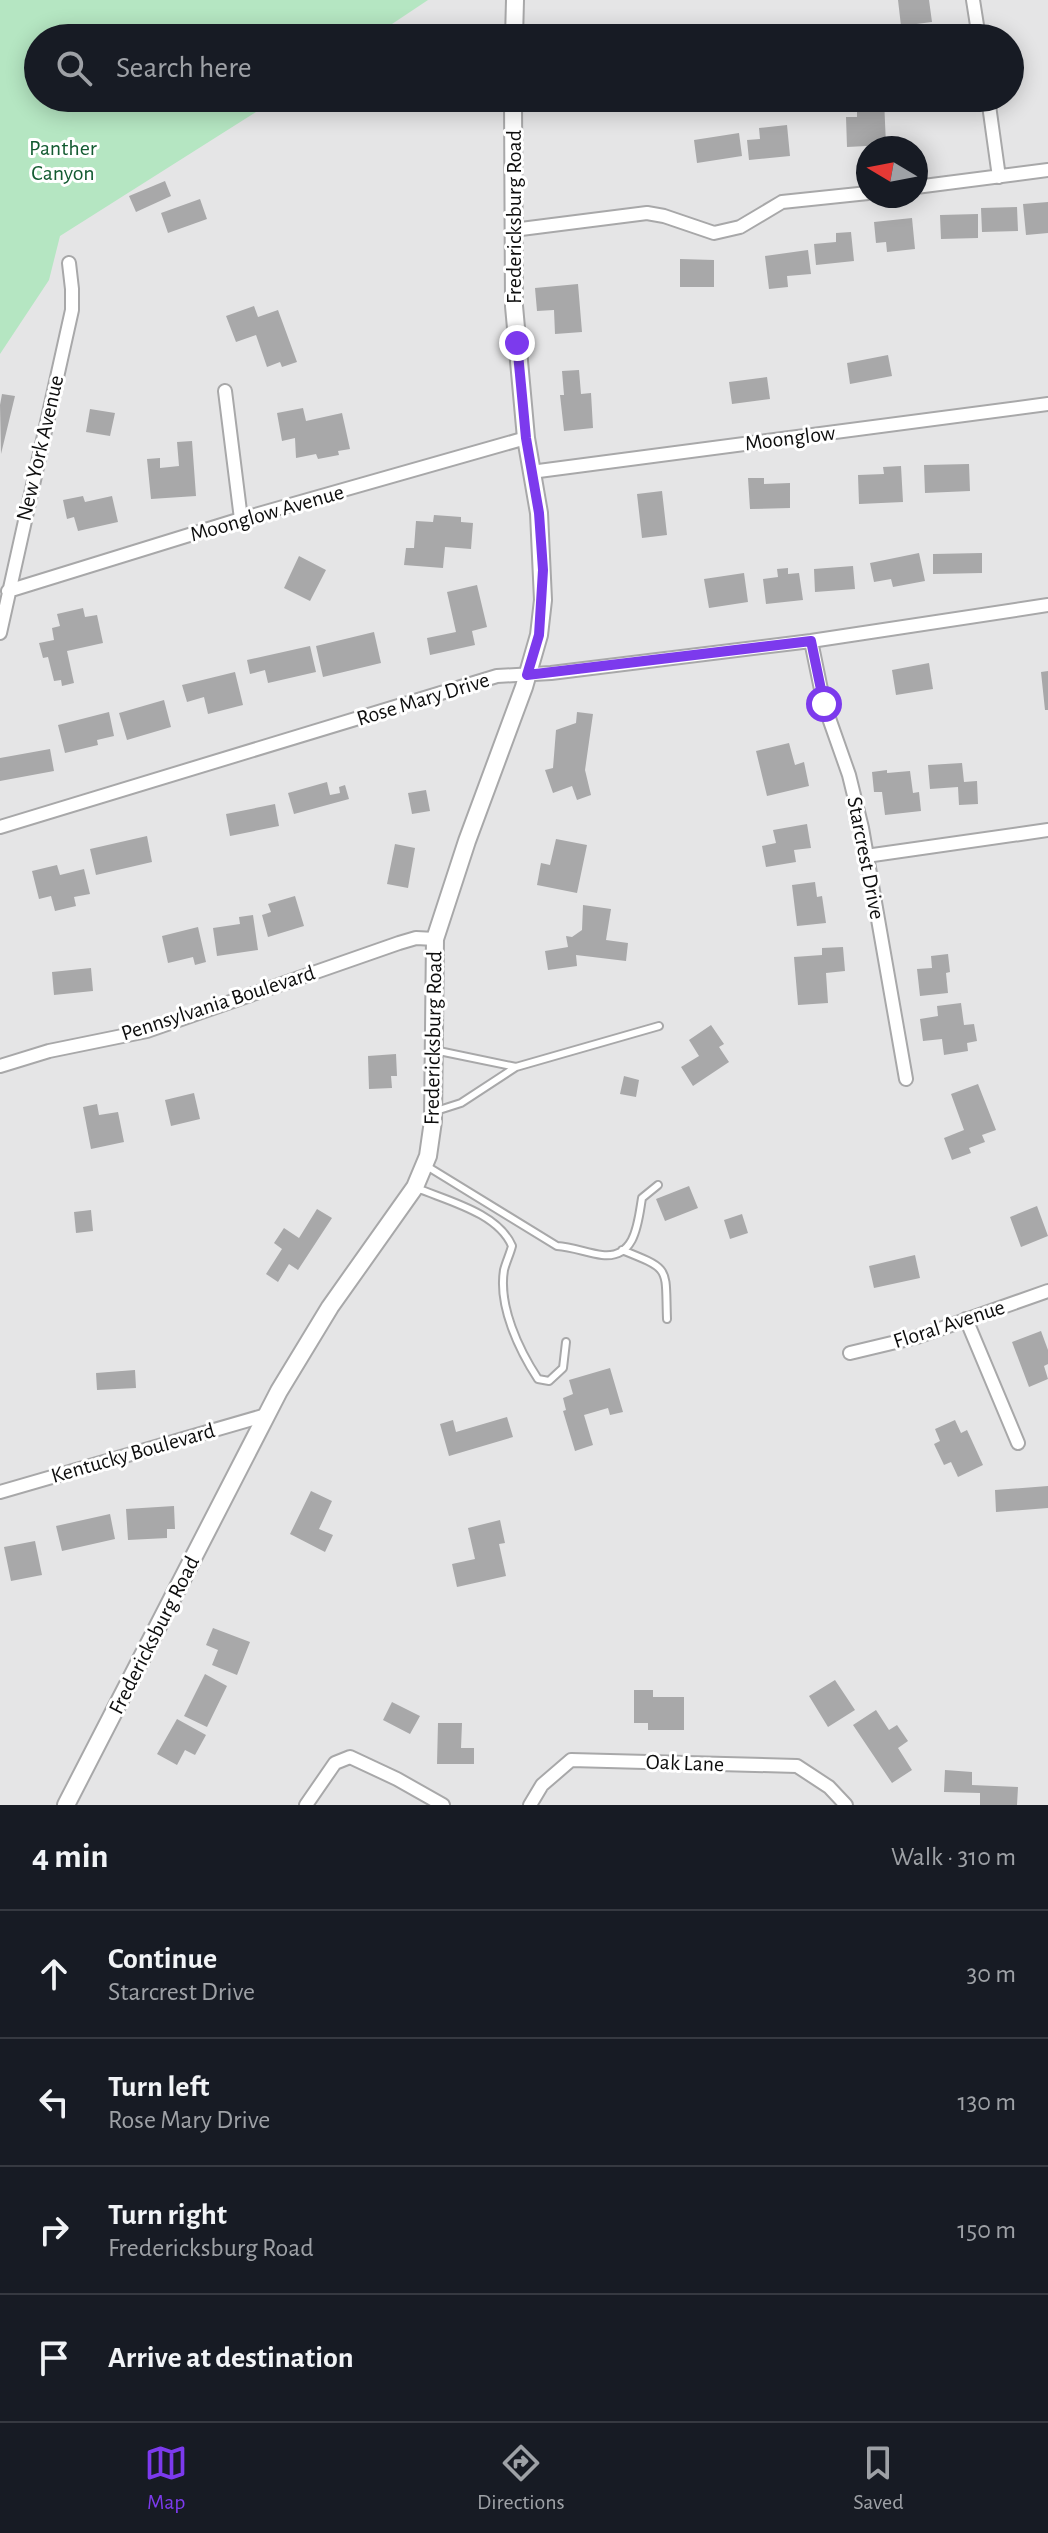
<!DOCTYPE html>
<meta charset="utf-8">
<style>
:root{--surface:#171b24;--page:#20242c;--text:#f1f3f6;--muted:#9ea1a6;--line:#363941;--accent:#7c3aed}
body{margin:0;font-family:"Alegreya Sans",sans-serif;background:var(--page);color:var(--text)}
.compass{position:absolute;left:856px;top:136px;width:72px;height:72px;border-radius:50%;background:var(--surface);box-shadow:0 4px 20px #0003;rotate:280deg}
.stop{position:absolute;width:24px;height:24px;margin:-18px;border:6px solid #7c3aed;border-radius:50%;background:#fff}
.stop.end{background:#7c3aed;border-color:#fff;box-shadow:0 2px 8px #0008}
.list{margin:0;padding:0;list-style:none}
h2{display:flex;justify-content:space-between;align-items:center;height:104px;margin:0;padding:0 32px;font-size:34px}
h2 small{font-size:26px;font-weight:400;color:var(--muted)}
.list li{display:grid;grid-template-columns:52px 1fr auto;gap:24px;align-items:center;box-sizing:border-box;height:128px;padding:0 32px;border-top:2px solid var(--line)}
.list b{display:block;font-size:30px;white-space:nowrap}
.list p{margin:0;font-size:26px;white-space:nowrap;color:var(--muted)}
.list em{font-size:26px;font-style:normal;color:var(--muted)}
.icon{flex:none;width:44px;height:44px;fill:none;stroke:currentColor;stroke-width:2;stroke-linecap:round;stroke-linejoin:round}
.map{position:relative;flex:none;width:1048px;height:1805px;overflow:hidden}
.search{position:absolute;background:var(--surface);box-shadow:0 4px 20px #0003;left:24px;right:24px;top:24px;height:88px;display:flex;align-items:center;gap:20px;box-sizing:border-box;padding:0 28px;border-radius:44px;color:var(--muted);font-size:30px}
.sheet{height:616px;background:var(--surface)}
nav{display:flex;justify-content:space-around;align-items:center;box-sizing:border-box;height:112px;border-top:2px solid var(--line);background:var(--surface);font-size:22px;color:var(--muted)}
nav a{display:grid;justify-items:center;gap:4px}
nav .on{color:var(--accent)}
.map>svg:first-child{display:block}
.green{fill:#b5e6c2}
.building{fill:#a8a8a9}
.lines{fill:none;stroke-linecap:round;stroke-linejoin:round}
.service-casing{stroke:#a8a8a9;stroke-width:10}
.minor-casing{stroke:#a8a8a9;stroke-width:16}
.tertiary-casing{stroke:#a8a8a9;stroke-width:20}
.service{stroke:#fff;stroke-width:6}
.minor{stroke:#fff;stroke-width:12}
.tertiary{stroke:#fff;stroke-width:16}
.route{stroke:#7c3aed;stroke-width:10}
.labels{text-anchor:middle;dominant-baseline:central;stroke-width:6;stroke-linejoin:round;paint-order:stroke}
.park-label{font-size:22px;fill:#135b31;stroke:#fff}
.street-label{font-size:22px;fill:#0e0e0e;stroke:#fff}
</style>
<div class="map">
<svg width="1048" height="1805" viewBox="0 0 1048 1805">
<rect width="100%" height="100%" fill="#e5e5e6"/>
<path class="green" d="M0 0H428L371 38H38V98H278L60 236 49 280 0 354Z"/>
<path class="building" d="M898 0H929L932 22 901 26Z
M919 98H939V105L920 106Z
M868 99H884L886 145 847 147 846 117H857V110L868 109Z
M787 125 790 156 749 160 747 140 760 139 759 128Z
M739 133 742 156 697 163 694 140Z
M165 181 171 196 136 212 129 196Z
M200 199 207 219 168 233 161 213Z
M1048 202V233L1026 235 1023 204Z
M1017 207 1018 231 982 232 981 208Z
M978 214V238L941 239 940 215Z
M912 218 915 249 887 252 886 242 876 243 874 222Z
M851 232 854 261 816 265 814 244 836 242V233Z
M808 250 811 274 787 276 788 287 769 289 765 256Z
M680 259 714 260V287H680Z
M578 284 582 332 555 334 554 310 537 311 535 288Z
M254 306 258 317 278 310 297 362 282 367 280 362 267 367 256 335 236 342 226 316Z
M888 355 892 376 850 384 847 363Z
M579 370 581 394 591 393 593 428 564 431 560 395H564L562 371Z
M767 377 770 399 732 404 729 382Z
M2 394 15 396 1 454 0 405Z
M303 408 306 421 342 413 350 449 338 451 339 455 318 459 316 454 296 458 295 438 282 441 277 413Z
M90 409 115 413 110 436 86 432Z
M192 441 196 496 151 499 147 459 160 458V468L179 466 177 442Z
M969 464 970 491 925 493 924 465Z
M901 466 903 502 859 504 858 475 884 474 883 467Z
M748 478H764V484L790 483V508L750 509Z
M662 491 667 535 642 538 637 494Z
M83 496 85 502 112 496 118 522 78 531 74 517 67 519 63 500Z
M434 515 461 517V522L473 523 471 549 445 547 443 568 404 565 406 548H414L416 521 433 522Z
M919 553 925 581 893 587 891 579 874 582 870 563Z
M982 553V573L933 574V554Z
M299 556 326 570 310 601 284 588Z
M853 566 855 589 815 592 814 569Z
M788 568V574L799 573 803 600 766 604 763 579 778 577 777 569Z
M744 573 748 602 709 608 704 579Z
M477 585 487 627 472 631 475 645 430 655 427 638 456 632 447 592Z
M83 608 85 617 97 615 103 643 67 651 74 683 62 686 61 680 54 681 48 657 43 658 39 643 54 640 52 628 60 626 57 614Z
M374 632 381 663 323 677 316 646Z
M310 646 316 672 268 683 265 670 250 674 247 660Z
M929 663 933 689 896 695 892 670Z
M1048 671V710H1045L1041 672Z
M235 672 243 705 208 714 204 697 187 702 182 685Z
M164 700 171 727 127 740 119 713Z
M109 712 114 736 97 740 98 745 65 753 58 725Z
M577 712 593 714 585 770 591 795 577 800 572 786 553 793 545 770 553 768 556 730 576 723Z
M789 743 795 765 804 762 809 786 767 796 756 751Z
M50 749 54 771 0 781V758Z
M962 763 964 782 977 781 978 804 959 805 958 787 930 789 928 765Z
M887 770V773L910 771 913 793 919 792 921 811 885 815 882 792H874L872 772Z
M327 782 330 795 340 793 339 787 345 785 349 799 294 814 288 793Z
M426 790 430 811 412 814 408 793Z
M275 804 279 826 230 836 226 814Z
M807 824 811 848 794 850 796 862 766 867 762 846 776 843 773 830Z
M147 836 152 862 96 875 90 849Z
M556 839 587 845 577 893 537 885 541 863 550 865Z
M395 844 415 848 408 888 387 884Z
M57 865 60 875 84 869 90 894 74 897 76 906 55 911 51 896 39 899 32 871Z
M815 882 817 897 822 896 826 923 797 926 792 885Z
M295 896 304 926 268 937 262 915 271 912 268 904Z
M583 905 611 909 606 940 628 943 626 961 576 955 577 966 548 970 545 951 568 947 566 936 572 937 582 930Z
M253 915 258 950 217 956 213 928 240 924 239 917Z
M198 927 206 962 195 965 193 957 168 963 162 936Z
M843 947 845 971 826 973 828 1003 798 1005 794 957 822 955V948Z
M948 954 950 972 946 973 948 993 920 996 917 969 932 968 931 956Z
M91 968 93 991 54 995 52 972Z
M961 1003 964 1025 974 1024 977 1041 967 1043 968 1051 944 1055 942 1039 923 1041 920 1019 938 1016 937 1006Z
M711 1025 724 1044 719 1047 729 1062 693 1086 681 1067 699 1056 689 1040Z
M396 1054 397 1076H391L392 1088 369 1089 368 1056Z
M624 1076 639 1080 636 1097 620 1094Z
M978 1084 996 1130 982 1135 985 1142 969 1148 971 1153 952 1160 944 1138 964 1130 951 1094Z
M194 1093 200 1119 171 1126 165 1100Z
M97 1104 99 1115 118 1112 124 1142 91 1149 83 1107Z
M689 1186 698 1208 665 1221 656 1199Z
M1037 1206 1048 1236 1021 1247 1010 1217Z
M317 1209 332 1218 298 1270 289 1264 278 1282 266 1274 282 1249 274 1243 284 1228 299 1238Z
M91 1210 93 1231 76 1233 74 1212Z
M742 1214 748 1233 730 1239 724 1220Z
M915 1255 920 1278 874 1288 869 1266Z
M1041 1331 1048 1350V1364L1044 1366 1048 1379 1029 1387 1012 1342Z
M610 1368 623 1412 610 1415 608 1408 584 1415 593 1445 575 1451 563 1411 566 1410 563 1398 573 1394 569 1380Z
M135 1370 136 1388 97 1390 96 1373Z
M507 1417 513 1437 449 1456 440 1424 453 1420 456 1432Z
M955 1420 961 1433 967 1430 983 1465 958 1477 951 1462 944 1465 934 1444 940 1441 935 1429Z
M1048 1486V1508L996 1512 995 1490Z
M311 1491 332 1501 319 1529 333 1535 325 1552 290 1534Z
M174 1506 175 1529H167V1538L128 1540 126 1509Z
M110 1514 115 1539 62 1551 56 1526Z
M500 1520 505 1543 499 1544 506 1576 457 1587 452 1564 475 1559 468 1528Z
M35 1541 42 1575 11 1581 4 1547Z
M213 1628 250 1642 237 1675 212 1665 218 1650 206 1645Z
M205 1674 227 1686 207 1727 184 1716Z
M835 1680 855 1710 828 1727 809 1696Z
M634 1690H653V1697H684V1730H648V1723H634Z
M392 1702 420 1716 410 1734 383 1720Z
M876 1710 889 1730 897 1725 908 1741 898 1748 912 1770 892 1783 853 1725Z
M177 1719 206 1735 195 1755 185 1750 177 1765 157 1754Z
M438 1723H462L461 1748H474V1764H437Z
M945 1770 972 1772V1785L1018 1787 1017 1805H980V1793L944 1792Z"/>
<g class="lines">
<defs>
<path id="service" d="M434 1050 516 1067
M436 1111 461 1103 516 1067 659 1026
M425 1165 557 1246C573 1247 587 1253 602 1255 636 1259 638 1222 642 1198L658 1185
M417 1188C448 1201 498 1213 512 1246 510 1254 506 1262 504 1270 498 1306 519 1350 538 1379L549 1381 563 1368 566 1342
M622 1250C672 1270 665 1267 667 1319"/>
<path id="minor" d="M973 0 979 38
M988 98 999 177
M916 187 1048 170
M513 230 647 213 664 216 714 233 740 227 782 202 868 193
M225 391 241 519
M531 472 1048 404
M8 591 241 519 526 438
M0 633 72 310V289L69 263
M811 641 824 704 849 775 862 828 906 1079
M0 827 497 676 551 673 811 641 1048 605
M866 856 1048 830
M0 1066 49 1051 147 1031 399 943 416 938 435 939
M966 1319 1018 1443
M850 1353 917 1337 1048 1291
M0 1492 266 1415
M306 1805 335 1763 350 1757 397 1779 443 1805
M530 1805 542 1785 571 1760 797 1766 829 1787 846 1805"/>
<path id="tertiary" d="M514 38 515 0
M66 1805 279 1391 330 1307 415 1187 428 1156 433 1121 435 939 467 841 524 687 539 635 543 600 539 513 526 438 514 306 513 98"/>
</defs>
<use href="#service" class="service-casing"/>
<use href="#minor" class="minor-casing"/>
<use href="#tertiary" class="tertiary-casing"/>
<use href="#service" class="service"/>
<use href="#minor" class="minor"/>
<use href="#tertiary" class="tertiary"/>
</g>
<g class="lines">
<path class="route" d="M517 343 526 438 539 513 543 570 539 635 527 675 811 641 824 704"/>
</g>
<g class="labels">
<g class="park-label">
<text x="63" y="148">Panther<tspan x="63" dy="25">Canyon</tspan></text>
</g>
<g class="street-label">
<text transform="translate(514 217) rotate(-90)">Fredericksburg Road</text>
<text transform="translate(790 438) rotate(-7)">Moonglow</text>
<text transform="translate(40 448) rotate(-77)">New York Avenue</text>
<text transform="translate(267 513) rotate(-16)">Moonglow Avenue</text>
<text transform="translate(423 699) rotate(-17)">Rose Mary Drive</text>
<text transform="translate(866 858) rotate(79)">Starcrest Drive</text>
<text transform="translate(218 1003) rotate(-18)">Pennsylvania Boulevard</text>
<text transform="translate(433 1038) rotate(-89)">Fredericksburg Road</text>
<text transform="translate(949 1324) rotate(-18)">Floral Avenue</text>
<text transform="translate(133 1453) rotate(-16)">Kentucky Boulevard</text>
<text transform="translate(154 1635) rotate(-63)">Fredericksburg Road</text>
<text transform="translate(685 1763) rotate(2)">Oak Lane</text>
</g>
</g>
</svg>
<svg class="compass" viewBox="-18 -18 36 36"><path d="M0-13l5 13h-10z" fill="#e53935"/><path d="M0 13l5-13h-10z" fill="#9ea1a6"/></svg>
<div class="stop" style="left:824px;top:704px"></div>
<div class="stop end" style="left:517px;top:343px"></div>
<div class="search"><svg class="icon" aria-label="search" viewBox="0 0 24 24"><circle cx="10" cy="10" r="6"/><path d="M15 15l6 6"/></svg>Search here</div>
</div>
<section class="sheet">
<h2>4 min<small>Walk · 310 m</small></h2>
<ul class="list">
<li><svg class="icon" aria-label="ahead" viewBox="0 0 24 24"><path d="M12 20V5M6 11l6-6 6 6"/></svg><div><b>Continue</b><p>Starcrest Drive</p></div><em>30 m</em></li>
<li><svg class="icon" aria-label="left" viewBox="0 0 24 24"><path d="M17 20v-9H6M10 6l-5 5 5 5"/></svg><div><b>Turn left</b><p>Rose Mary Drive</p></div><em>130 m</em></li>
<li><svg class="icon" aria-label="right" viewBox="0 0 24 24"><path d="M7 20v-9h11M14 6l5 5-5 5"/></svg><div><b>Turn right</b><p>Fredericksburg Road</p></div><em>150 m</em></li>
<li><svg class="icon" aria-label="arrive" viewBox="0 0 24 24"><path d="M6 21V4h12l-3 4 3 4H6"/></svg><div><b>Arrive at destination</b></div></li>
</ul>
</section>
<nav>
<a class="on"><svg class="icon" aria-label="map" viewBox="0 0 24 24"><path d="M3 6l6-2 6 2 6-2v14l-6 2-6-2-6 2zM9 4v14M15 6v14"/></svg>Map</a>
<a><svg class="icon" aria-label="directions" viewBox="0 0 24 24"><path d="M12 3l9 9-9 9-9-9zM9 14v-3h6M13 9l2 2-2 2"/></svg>Directions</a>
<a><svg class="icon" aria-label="saved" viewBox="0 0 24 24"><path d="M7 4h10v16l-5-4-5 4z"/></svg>Saved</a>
</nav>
